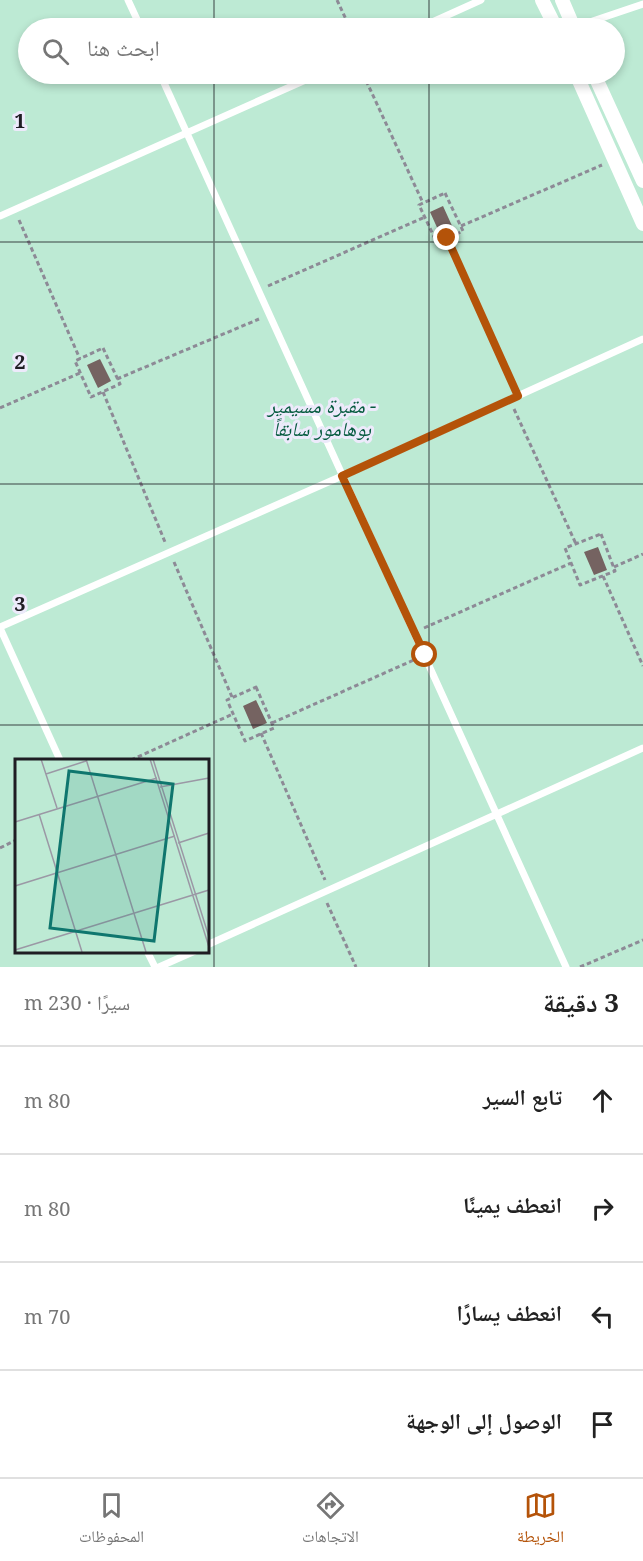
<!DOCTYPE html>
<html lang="ar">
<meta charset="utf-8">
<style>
:root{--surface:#fff;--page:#f2f2f2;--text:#222;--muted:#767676;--line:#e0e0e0;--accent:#b45309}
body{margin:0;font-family:"Noto Serif","Noto Naskh Arabic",serif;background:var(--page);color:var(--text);direction:rtl}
.stop{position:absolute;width:18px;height:18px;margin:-14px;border:4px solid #b45309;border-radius:50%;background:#fff}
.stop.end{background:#b45309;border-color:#fff;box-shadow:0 2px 6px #0008}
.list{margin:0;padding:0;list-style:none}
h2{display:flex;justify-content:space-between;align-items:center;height:78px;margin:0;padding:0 24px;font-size:26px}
h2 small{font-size:20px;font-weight:400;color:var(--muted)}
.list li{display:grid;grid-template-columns:39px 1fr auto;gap:18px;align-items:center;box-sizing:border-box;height:108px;padding:0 24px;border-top:2px solid var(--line)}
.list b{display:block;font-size:22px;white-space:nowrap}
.list em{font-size:20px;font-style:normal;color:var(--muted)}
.icon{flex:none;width:33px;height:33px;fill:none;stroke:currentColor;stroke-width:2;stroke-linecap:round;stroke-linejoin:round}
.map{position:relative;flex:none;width:643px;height:967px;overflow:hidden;direction:ltr}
.search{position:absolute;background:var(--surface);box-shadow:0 3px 9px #0003;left:18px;right:18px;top:18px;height:66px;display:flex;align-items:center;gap:15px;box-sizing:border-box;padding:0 21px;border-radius:33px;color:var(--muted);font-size:22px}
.sheet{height:510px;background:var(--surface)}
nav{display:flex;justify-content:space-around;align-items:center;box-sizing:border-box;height:84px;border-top:2px solid var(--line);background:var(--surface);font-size:16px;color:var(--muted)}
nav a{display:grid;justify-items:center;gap:3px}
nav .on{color:var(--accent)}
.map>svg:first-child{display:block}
.green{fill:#bdead4;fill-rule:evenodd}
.building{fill:#756361}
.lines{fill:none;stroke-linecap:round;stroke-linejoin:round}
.path{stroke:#8d8a96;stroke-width:3;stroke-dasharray:4.5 3;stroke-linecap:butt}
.lane{stroke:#fff;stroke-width:7}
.street{stroke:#fff;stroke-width:14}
.route{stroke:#b45309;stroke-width:8}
.grid{fill:none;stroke:#1f1d23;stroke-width:1.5;stroke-opacity:0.55}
.labels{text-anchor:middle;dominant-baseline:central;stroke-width:6;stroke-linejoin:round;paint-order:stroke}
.park-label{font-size:20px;font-style:italic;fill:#065b3f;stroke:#edeafb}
.inset-road{fill:none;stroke:#9b98a5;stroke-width:1.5}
.view{fill:#0f766e;fill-opacity:0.15;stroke:#0f766e;stroke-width:3}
.inset-edge{fill:none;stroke:#1f1d23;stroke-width:3}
.grid-label{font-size:20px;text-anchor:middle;font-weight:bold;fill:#1f1d23;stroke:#edeafb;stroke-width:6;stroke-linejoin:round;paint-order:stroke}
</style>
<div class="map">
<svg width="643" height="967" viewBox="0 0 643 967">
<rect width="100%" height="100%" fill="#edeafb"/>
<path class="green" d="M0 0H643V967H0ZM28 28H614V74H28ZM16 760H207V951H16Z"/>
<path class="building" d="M443 206 453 228 440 234 430 212Z
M100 359 111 381 98 388 87 365Z
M598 547 607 570 594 575 584 552Z
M256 700 267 723 253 729 243 706Z"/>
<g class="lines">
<path class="path" d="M337 0 350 28
M363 74 423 203
M445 193 463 231 437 243 419 205Z
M19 220 80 359
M461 226 602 165
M447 238 514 387
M268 286 425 217
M103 348 120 384 91 397 75 361Z
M117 379 259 319
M103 392 165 542
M0 408 80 373
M514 409 576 544
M601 534 615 571 580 585 565 548Z
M174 562 232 697
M614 567 643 554
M603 576 643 666
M424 628 571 563
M256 687 274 728 245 741 227 700Z
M272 723 416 659
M261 733 325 880
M131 760 233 714
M0 848 16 840
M327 903 356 967
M580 967 643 940"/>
<path class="lane" d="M128 0 141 28
M419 28 481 0
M572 28 643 4
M160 74 566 967
M0 216 319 74
M0 627 342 476 643 339
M0 628 60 760
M207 945 643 748
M147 951 155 967
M159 967 195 951"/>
<path class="street" d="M542 0 556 28
M562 0 574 28
M576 74 643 224
M594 74 643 181"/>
</g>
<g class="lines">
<path class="route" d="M425 655 342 476 518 396 447 238"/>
</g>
<path class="grid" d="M214 0V28M429 0V28M214 74V967M429 74V967M0 242H643M0 484H643M0 725H643"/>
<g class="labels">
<g class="park-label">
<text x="322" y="405">مقبرة مسيمير -<tspan x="322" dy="23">بوهامور سابقاً</tspan></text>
</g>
</g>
<g transform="translate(15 759)">
<rect width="194" height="194" fill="#edeafb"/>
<path d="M0 0H193V193H0Z" fill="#bdead4"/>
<path class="inset-road" d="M26 0 42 49M71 0 131 193M135 0 194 188M138 0 194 178M31 15 71 2M145 28 194 19M24 55 67 193M0 63 142 19M163 84 194 74M0 127 160 77M0 191 194 131"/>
<path class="view" d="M54 12 158 25 139 182 35 169Z"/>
<rect width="194" height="194" class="inset-edge"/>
</g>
<g class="grid-label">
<text x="20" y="128">1</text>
<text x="20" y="369">2</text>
<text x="20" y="611">3</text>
</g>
</svg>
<div class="stop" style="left:425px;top:655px"></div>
<div class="stop end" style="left:447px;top:238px"></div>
<div class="search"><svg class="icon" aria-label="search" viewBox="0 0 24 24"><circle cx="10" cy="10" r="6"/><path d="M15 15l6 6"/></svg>ابحث هنا</div>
</div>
<section class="sheet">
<h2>3 دقيقة<small>سيرًا · 230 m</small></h2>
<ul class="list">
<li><svg class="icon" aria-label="ahead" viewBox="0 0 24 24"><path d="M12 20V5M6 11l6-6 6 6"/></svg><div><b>تابع السير</b></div><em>80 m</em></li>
<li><svg class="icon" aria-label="right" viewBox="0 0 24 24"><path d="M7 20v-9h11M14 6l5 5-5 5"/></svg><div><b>انعطف يمينًا</b></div><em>80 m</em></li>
<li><svg class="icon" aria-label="left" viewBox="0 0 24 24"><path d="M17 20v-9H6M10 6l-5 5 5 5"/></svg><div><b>انعطف يسارًا</b></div><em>70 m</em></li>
<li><svg class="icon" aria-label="arrive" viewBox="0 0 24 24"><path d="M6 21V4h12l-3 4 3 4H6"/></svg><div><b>الوصول إلى الوجهة</b></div></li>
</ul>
</section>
<nav>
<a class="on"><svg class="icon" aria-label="map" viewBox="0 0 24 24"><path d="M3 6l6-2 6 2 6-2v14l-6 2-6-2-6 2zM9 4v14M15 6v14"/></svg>الخريطة</a>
<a><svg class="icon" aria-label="directions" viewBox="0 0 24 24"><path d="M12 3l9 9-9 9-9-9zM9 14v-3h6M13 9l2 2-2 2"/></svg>الاتجاهات</a>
<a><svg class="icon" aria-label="saved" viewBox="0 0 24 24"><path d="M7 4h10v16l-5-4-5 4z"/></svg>المحفوظات</a>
</nav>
